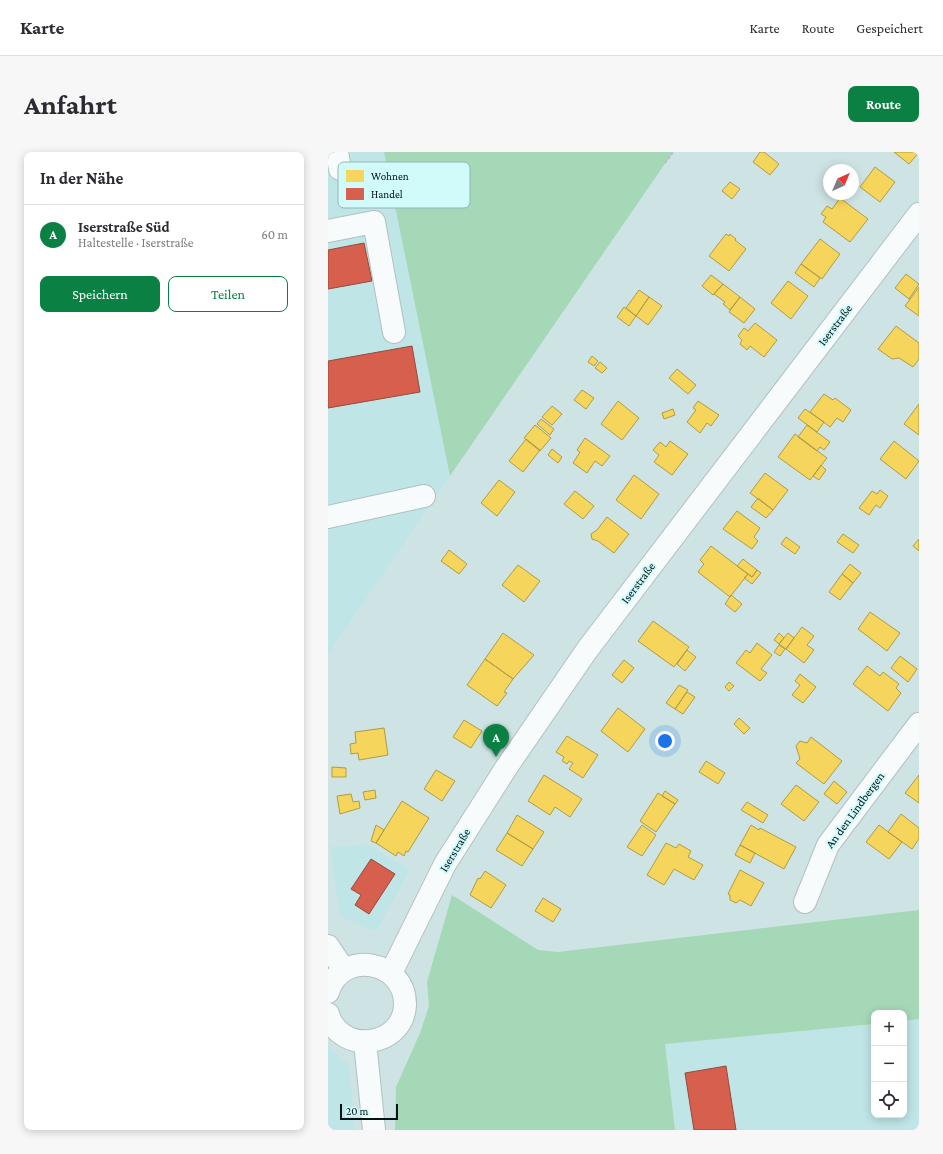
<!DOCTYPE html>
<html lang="de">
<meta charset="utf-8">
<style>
:root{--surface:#fff;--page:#f7f7f7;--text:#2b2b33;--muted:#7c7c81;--line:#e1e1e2;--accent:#0b8043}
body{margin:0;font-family:"Crimson Pro",serif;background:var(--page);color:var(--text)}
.controls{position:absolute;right:12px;bottom:12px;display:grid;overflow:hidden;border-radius:8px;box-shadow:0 2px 10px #0003}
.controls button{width:36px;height:36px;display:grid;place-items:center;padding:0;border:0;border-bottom:1px solid var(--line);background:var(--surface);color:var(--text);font:20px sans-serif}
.compass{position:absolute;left:495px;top:12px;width:36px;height:36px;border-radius:50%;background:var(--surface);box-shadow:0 2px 10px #0003;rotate:44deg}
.scale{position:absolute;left:12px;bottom:10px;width:58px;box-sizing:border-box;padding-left:4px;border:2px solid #051314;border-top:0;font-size:11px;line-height:14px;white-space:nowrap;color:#051314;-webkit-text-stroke:3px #d1fafb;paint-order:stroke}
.you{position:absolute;left:337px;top:589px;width:14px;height:14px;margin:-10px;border:3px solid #fff;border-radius:50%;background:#1a73e8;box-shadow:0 0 0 6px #1a73e833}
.badge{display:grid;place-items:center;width:26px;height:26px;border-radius:50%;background:var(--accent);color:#fff;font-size:13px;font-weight:700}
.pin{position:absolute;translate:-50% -33px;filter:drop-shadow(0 1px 2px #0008)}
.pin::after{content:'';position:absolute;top:21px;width:14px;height:12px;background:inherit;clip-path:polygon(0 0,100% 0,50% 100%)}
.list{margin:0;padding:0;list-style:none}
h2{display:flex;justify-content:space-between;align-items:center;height:52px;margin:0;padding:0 16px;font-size:17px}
h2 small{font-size:13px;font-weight:400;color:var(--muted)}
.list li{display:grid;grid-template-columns:26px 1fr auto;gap:12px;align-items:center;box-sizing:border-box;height:60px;padding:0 16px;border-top:1px solid var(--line)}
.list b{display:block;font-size:15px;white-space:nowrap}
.list p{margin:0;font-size:13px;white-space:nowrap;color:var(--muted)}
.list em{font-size:13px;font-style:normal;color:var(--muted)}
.actions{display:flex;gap:8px;padding:12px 16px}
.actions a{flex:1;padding:9px 0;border:1px solid var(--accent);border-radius:8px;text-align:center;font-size:14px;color:var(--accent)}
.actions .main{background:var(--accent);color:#fff}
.icon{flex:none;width:22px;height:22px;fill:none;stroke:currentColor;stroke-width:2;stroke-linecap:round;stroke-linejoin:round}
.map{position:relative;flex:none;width:591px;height:978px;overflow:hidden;border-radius:8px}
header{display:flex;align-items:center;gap:24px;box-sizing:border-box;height:56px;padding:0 20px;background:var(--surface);border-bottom:1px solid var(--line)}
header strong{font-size:19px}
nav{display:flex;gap:22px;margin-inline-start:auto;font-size:14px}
.intro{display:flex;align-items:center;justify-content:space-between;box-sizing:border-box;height:96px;padding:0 24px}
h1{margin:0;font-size:28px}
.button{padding:10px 18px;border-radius:8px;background:var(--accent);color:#fff;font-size:14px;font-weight:700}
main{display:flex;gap:24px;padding:0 24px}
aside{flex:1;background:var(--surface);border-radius:8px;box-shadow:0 2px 10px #0003}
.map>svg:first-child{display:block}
.built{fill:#bfe5e6}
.green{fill:#a4d8b7}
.homes{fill:#f6d55c;stroke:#ae9b46}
.shops{fill:#d6604d;stroke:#97493c}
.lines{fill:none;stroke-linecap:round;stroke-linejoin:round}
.minor-casing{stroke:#b0c1c2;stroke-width:24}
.path{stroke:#bbc3c3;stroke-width:2.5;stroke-dasharray:3 2;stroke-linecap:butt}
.minor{stroke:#f8fbfb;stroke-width:22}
.labels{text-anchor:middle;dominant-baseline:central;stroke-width:4;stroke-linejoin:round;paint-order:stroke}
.street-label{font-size:12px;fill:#051314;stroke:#d1fafb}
.key{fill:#d1fafb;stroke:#94b5b6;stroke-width:1}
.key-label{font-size:11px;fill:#051314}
</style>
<header>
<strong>Karte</strong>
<nav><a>Karte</a><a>Route</a><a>Gespeichert</a></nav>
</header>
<div class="intro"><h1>Anfahrt</h1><a class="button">Route</a></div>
<main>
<aside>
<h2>In der Nähe<small></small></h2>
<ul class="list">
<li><span class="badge">A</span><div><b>Iserstraße Süd</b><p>Haltestelle · Iserstraße</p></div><em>60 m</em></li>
</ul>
<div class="actions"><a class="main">Speichern</a><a>Teilen</a></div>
</aside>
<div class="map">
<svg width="591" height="978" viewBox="0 0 591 978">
<rect width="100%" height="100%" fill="#cee4e4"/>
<path class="built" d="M0 0H56L122 324 0 502Z
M39 692 82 718 48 780 12 765 2 695Z
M591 867V978H347L337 892 546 872V963H576V869Z
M0 894 21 913 27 978H0Z"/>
<path class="green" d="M56 0H345L122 324Z
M124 743 210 798 230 800 591 758V867L576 869V861H546V872L337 892 347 978H67L68 935 92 881 101 854 99 830Z"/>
<path class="homes" d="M432 0H436L451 12 442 23 425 10Z
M566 0H591L581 12Z
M547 15 567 30 552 50 532 35Z
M402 30 412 37 404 47 394 39Z
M512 46 540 67 522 90 495 70 498 65 493 62 499 54 504 57Z
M398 82 401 84 402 82 408 87 407 88 418 97 401 119 381 104Z
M492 87 512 102 494 127 473 112Z
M473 112 492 126 486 135 467 121Z
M578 122 591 132 581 147 567 136Z
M383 123 395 132 385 143 374 134Z
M460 129 480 144 463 167 443 151Z
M395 132 412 145 402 158 395 152 397 150 386 142Z
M591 135V164L577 154Z
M311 138 321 145 308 164 298 156Z
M321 145 334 154 320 173 308 164Z
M412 145 427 157 416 171 401 160Z
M296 155 308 164 301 174 289 165Z
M427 171 449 188 436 205 422 194 419 198 412 192 414 188 410 184 416 176 420 179Z
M568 174 591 191V207L585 215 571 206 564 207 550 197Z
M264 204 270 209 266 214 260 210Z
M272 210 279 216 274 221 267 216Z
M349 217 368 233 360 242 341 226Z
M254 238 266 246 258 257 246 248Z
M496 242 505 248 507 246 523 258 515 270 509 266 502 275 482 260Z
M290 249 311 266 294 288 273 272Z
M370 249 391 263 383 274 379 271 372 281 359 270 368 258 365 256Z
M591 252V283L576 272Z
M224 254 234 262 224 273 214 265Z
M345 257 347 263 336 267 334 261Z
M477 257 496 270 489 280 470 266Z
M213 267 226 277 222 283 209 272Z
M207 273 223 286 212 299 196 286Z
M479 273 502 290 496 298 492 295 489 299 470 285Z
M467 282 499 306 482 328 450 305Z
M257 286 282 304 274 314 267 309 259 321 245 311 252 300 249 298Z
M198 287 212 298 195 320 181 309Z
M342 289 360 302 344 323 326 310 331 303 325 298 332 290 338 295Z
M566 289 591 309 578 327 552 307Z
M224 297 234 305 230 311 220 303Z
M493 313 498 318 491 328 485 324Z
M437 321 460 338 445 358 422 341Z
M306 323 331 342 313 367 288 348Z
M171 328 187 340 169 364 153 351Z
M552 338 560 344 552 356 548 353 541 363 531 356 544 339 549 342Z
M247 339 266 354 255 367 236 352Z
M430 346 445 358 438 366 423 355Z
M409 359 432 376 426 385 430 389 424 397 395 377Z
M279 365 301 382 286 401 270 389 264 387 263 382 269 378Z
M515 382 531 393 525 401 509 390Z
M458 385 472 395 467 402 453 392Z
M591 387V399L585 394Z
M383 394 420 422 402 445 370 420 376 412 372 408Z
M121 398 139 412 131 422 113 409Z
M415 407 429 418 424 425 409 414Z
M522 412 533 421 525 431 514 422Z
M190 413 212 429 196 450 174 433Z
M429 418 433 421 424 432 416 426 420 422 424 425Z
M514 422 525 431 512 448 501 440Z
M403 443 414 452 407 460 397 452Z
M542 460 572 481 559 499 530 477Z
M325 469 361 495 346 515 310 489Z
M474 475 486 484 479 493 486 498 476 511 458 497Z
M175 481 206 503 185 527 157 507Z
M451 481 456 486 451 492 446 488Z
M460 481 466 486 458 497 451 492Z
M429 491 444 503 433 517 439 521 432 529 408 511 418 498 422 501Z
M451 493 457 497 452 504 446 500Z
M359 498 368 505 357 519 349 512Z
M572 504 589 517 580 530 563 516Z
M157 507 185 527 176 540 179 541 169 554 139 533Z
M296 508 306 516 294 531 284 523Z
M539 514 552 524 555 520 571 532 568 536 573 541 560 559 525 532Z
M472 522 488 535 475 551 464 543 472 533 467 529Z
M401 530 406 534 401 539 397 535Z
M351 533 360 538 347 557 338 551Z
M359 540 367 545 355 562 347 557Z
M290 556 317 577 300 600 273 579Z
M411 566 422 576 416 582 406 572Z
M136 568 154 579 143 596 125 585Z
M56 576 60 603 31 608 30 601 23 602 22 592 28 591 27 580Z
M239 584 270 603 255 626 241 617 245 611 241 609 239 612 234 609 236 605 228 600Z
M483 585 514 609 496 632 468 611 472 607 468 594 472 589 479 591Z
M378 609 397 621 390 632 371 620Z
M4 615 18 616V625H4Z
M108 618 127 629 114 649 96 637Z
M216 623 254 647 242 665 227 655 222 663 200 649Z
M591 623V651L577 641Z
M506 629 519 640 509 652 496 642Z
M468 633 491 650 476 669 453 652Z
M47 638 48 646 37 648 35 640Z
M337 639 350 648 347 652 334 644Z
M330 641 347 652 328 680 312 669Z
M23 642 25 650 31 649 32 656 12 662 9 644Z
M74 649 101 666 80 700 78 699 76 704 70 700 68 704 48 691Z
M419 650 440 663 435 671 413 658Z
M573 662 591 676V687L584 697 560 680Z
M189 663 216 680 205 697 179 681Z
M48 673 56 678 48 691 43 689Z
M314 673 328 683 314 704 299 695Z
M423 673 431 678 432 676 468 695 456 717 412 693Z
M551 673 574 690 561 707 538 690Z
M179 681 205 697 194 714 168 698Z
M338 691 348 696 351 692 363 699 360 705 375 713 366 728 346 717 336 733 319 723Z
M412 693 427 701 422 711 407 703Z
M412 718 436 731 423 754 412 748 408 751 402 748V743L400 742Z
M157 719 178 733 163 756 142 743 150 726 152 727Z
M215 746 233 757 225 770 207 759Z"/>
<path class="shops" d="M36 91 44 129 0 137V98Z
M84 194 92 240 0 256V209Z
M43 707 67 722 41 762 27 753 33 743 23 737Z
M398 914 408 978H366L357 921Z"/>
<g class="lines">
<defs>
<path id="minor" d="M9 0 12 17
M0 79 46 70 66 180
M0 365 96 344
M477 750 500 693 591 572
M0 794 16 818
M63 821 117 712 178 616 259 498 591 62
M0 840C13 797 78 808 77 853 75 896 12 903 0 862
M37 890 46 978"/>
</defs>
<use href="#minor" class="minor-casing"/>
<path class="path" d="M337 11 345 0"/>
<use href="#minor" class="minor"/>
</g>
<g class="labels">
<g class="street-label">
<text transform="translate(507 173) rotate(-53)">Iserstraße</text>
<text transform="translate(310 431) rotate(-53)">Iserstraße</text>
<text transform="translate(527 658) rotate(-54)">An den Lindbergen</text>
<text transform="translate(127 698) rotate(-59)">Iserstraße</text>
</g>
</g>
<rect x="10" y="10" width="132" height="46" rx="6" class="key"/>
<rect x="18" y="18" width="18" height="12" fill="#f6d55c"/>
<rect x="18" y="36" width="18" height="12" fill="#d6604d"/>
<g class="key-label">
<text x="43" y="28">Wohnen</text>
<text x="43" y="46">Handel</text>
</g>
</svg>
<div class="controls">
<button>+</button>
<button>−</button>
<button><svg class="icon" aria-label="locate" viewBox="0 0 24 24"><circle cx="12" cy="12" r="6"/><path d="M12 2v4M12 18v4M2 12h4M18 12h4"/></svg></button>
</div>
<svg class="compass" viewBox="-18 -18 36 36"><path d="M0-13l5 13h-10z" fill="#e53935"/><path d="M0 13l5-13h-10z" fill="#7c7c81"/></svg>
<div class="scale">20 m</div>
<div class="you"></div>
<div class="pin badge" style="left:168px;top:605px">A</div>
</div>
</main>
